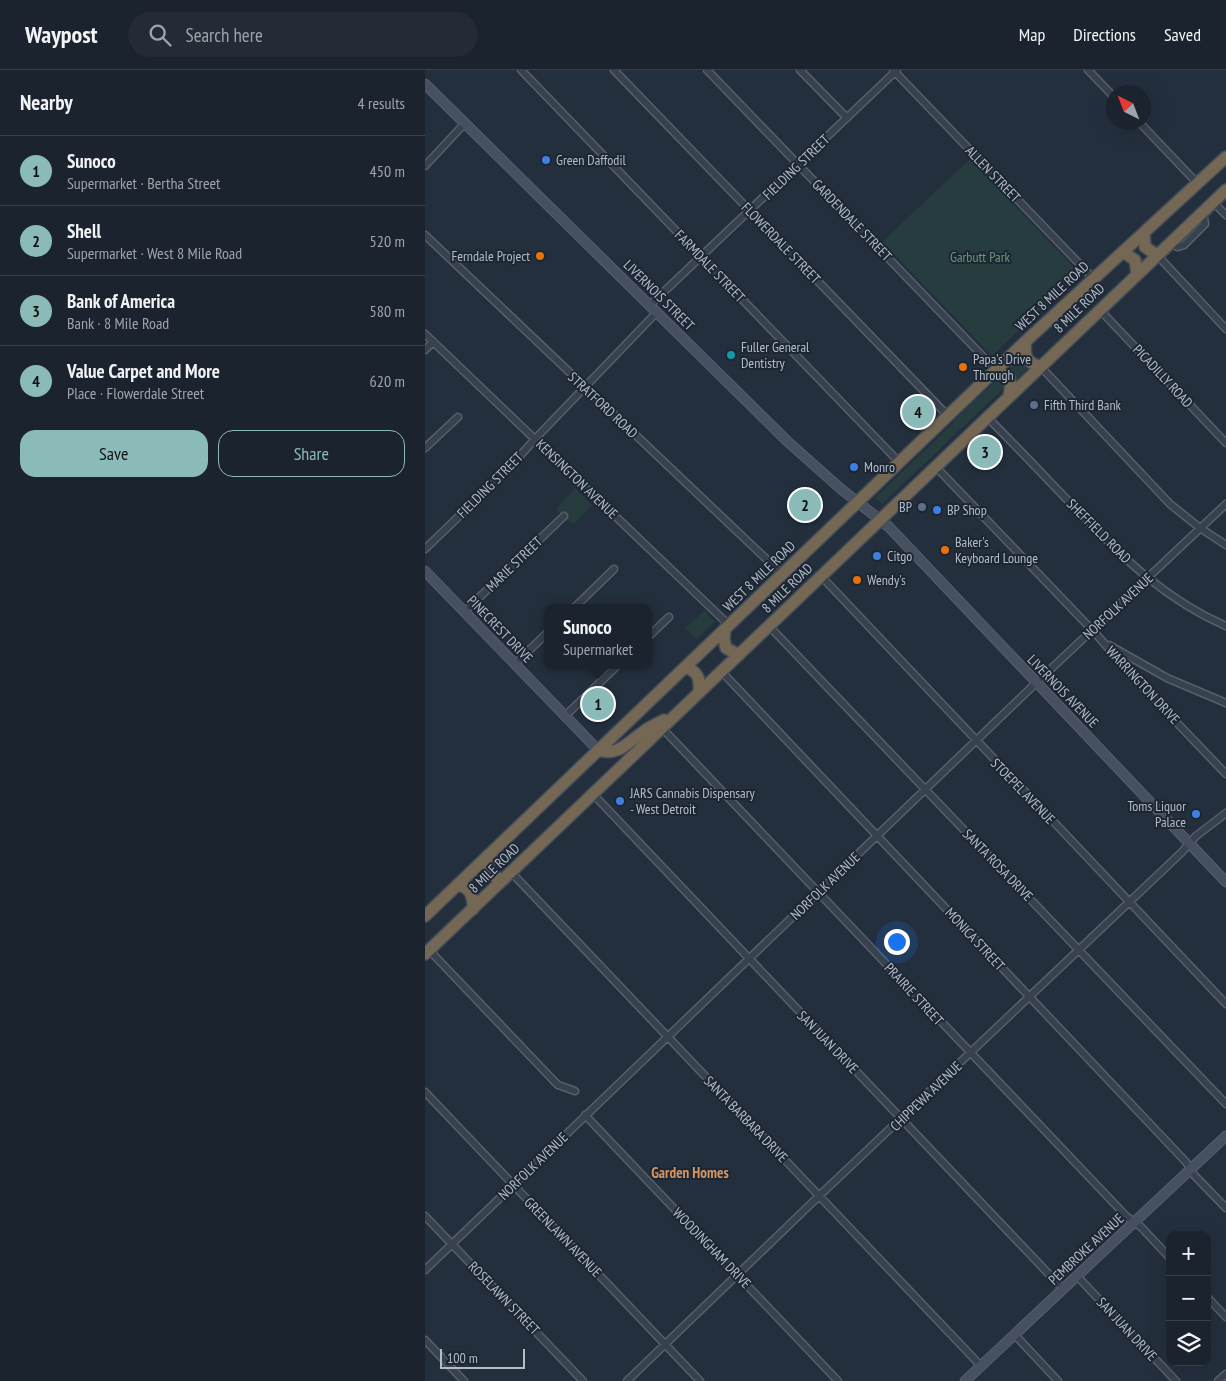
<!DOCTYPE html>
<meta charset="utf-8">
<style>
:root{--surface:#1b232e;--page:#242b36;--text:#f1f3f6;--muted:#a0a4aa;--line:#39404a;--accent:#8bbbb9}
body{margin:0;font-family:"PT Sans Narrow",sans-serif;background:var(--page);color:var(--text)}
.controls{position:absolute;right:15px;bottom:15px;display:grid;overflow:hidden;border-radius:10px;box-shadow:0 5px 20px #0002}
.controls button{width:45px;height:45px;display:grid;place-items:center;padding:0;border:0;border-bottom:1px solid var(--line);background:var(--surface);color:var(--text);font:25px sans-serif}
.compass{position:absolute;left:681px;top:15px;width:45px;height:45px;border-radius:50%;background:var(--surface);box-shadow:0 5px 20px #0002;rotate:318deg}
.scale{position:absolute;left:15px;bottom:12px;width:85px;box-sizing:border-box;padding-left:5px;border:2px solid #b4bcc9;border-top:0;font-size:14px;line-height:18px;white-space:nowrap;color:#b4bcc9;-webkit-text-stroke:4px #1d2633;paint-order:stroke}
.you{position:absolute;left:471px;top:871px;width:18px;height:18px;margin:-12px;border:4px solid #fff;border-radius:50%;background:#1a73e8;box-shadow:0 0 0 8px #1a73e833}
.badge{display:grid;place-items:center;width:32px;height:32px;border-radius:50%;background:var(--accent);color:#111;font-size:16px;font-weight:700}
.pin{position:absolute;translate:-50% -50%;border:2px solid #fff;box-shadow:0 1px 5px #0006}
.popup{position:absolute;left:119px;top:534px;width:108px;height:65px;box-sizing:border-box;display:grid;place-content:center;border-radius:10px;background:var(--surface);filter:drop-shadow(0 1px 4px #0005);font-size:16px;white-space:nowrap;color:var(--muted)}
.popup b{font-size:19px;color:var(--text)}
.popup::after{content:'';position:absolute;left:50%;top:100%;margin-left:-10px;border:10px solid transparent;border-top-color:var(--surface)}
.list{margin:0;padding:0;list-style:none}
h2{display:flex;justify-content:space-between;align-items:center;height:65px;margin:0;padding:0 20px;font-size:21px}
h2 small{font-size:16px;font-weight:400;color:var(--muted)}
.list li{display:grid;grid-template-columns:32px 1fr auto;gap:15px;align-items:center;box-sizing:border-box;height:70px;padding:0 20px;border-top:1px solid var(--line)}
.list b{display:block;font-size:19px;white-space:nowrap}
.list p{margin:0;font-size:16px;white-space:nowrap;color:var(--muted)}
.list em{font-size:16px;font-style:normal;color:var(--muted)}
.actions{display:flex;gap:10px;padding:15px 20px}
.actions a{flex:1;padding:11px 0;border:1px solid var(--accent);border-radius:15px;text-align:center;font-size:18px;color:var(--accent)}
.actions .main{background:var(--accent);color:#111}
.icon{flex:none;width:28px;height:28px;fill:none;stroke:currentColor;stroke-width:2;stroke-linecap:round;stroke-linejoin:round}
.map{position:relative;flex:none;width:801px;height:1311px;overflow:hidden}
header{display:flex;align-items:center;gap:30px;box-sizing:border-box;height:70px;padding:0 25px;background:var(--surface);border-bottom:1px solid var(--line)}
header strong{font-size:24px}
nav{display:flex;gap:28px;margin-inline-start:auto;font-size:18px}
.search{width:350px;height:45px;background:var(--page);display:flex;align-items:center;gap:12px;box-sizing:border-box;padding:0 18px;border-radius:28px;color:var(--muted);font-size:19px}
main{display:flex}
aside{flex:1;background:var(--surface)}
.map>svg:first-child{display:block}
.green{fill:#263c3f}
.lines{fill:none;stroke-linecap:round;stroke-linejoin:round}
.street-casing{stroke:#565f6c;stroke-width:9}
.secondary-casing{stroke:#565f6c;stroke-width:11}
.highway-casing{stroke:#434c59;stroke-width:14}
.street{stroke:#38414e;stroke-width:6}
.secondary{stroke:#465061;stroke-width:9}
.highway{stroke:#746855;stroke-width:11}
.shop-dot{fill:#3f7fe0;stroke:#1d2633;stroke-width:2}
.food-dot{fill:#e8710a;stroke:#1d2633;stroke-width:2}
.culture-dot{fill:#0f9aa8;stroke:#1d2633;stroke-width:2}
.service-dot{fill:#5c6f8a;stroke:#1d2633;stroke-width:2}
.labels{text-anchor:middle;dominant-baseline:central;stroke-width:4;stroke-linejoin:round;paint-order:stroke}
.poi-label{font-size:14px;fill:#b4bcc9;stroke:#1d2633;text-anchor:start}
.street-label{font-size:14px;fill:#b4bcc9;stroke:#1d2633}
.park-label{font-size:14px;fill:#6b9a76;stroke:#1d2633}
.neighbourhood-label{font-size:15px;font-weight:bold;fill:#d59563;stroke:#1d2633}
</style>
<header>
<strong>Waypost</strong>
<div class="search"><svg class="icon" aria-label="search" viewBox="0 0 24 24"><circle cx="10" cy="10" r="6"/><path d="M15 15l6 6"/></svg>Search here</div>
<nav><a>Map</a><a>Directions</a><a>Saved</a></nav>
</header>
<main>
<aside>
<h2>Nearby<small>4 results</small></h2>
<ul class="list">
<li><span class="badge">1</span><div><b>Sunoco</b><p>Supermarket · Bertha Street</p></div><em>450 m</em></li>
<li><span class="badge">2</span><div><b>Shell</b><p>Supermarket · West 8 Mile Road</p></div><em>520 m</em></li>
<li><span class="badge">3</span><div><b>Bank of America</b><p>Bank · 8 Mile Road</p></div><em>580 m</em></li>
<li><span class="badge">4</span><div><b>Value Carpet and More</b><p>Place · Flowerdale Street</p></div><em>620 m</em></li>
</ul>
<div class="actions"><a class="main">Save</a><a>Share</a></div>
</aside>
<div class="map">
<svg width="801" height="1311" viewBox="0 0 801 1311">
<rect width="100%" height="100%" fill="#242f3e"/>
<path class="green" d="M545 89 654 203 567 286 457 172Z
M596 285 604 298 590 311 582 299Z
M575 307 581 310 579 318 457 434 450 428 525 356 540 339Z
M150 418 167 435 148 455 131 439Z
M279 541 290 551 272 569 260 558Z"/>
<g class="lines">
<defs>
<path id="street" d="M96 0 474 392
M189 0 523 346
M282 0 571 300
M375 0 422 48
M468 0 668 208
M663 0 688 26
M714 52 773 114
M0 96 40 53
M788 132 801 145
M0 165 357 504
M744 174 753 177 759 175 780 154 778 142
M732 185 801 259
M225 235 472 0
M675 240 801 373
M0 264 304 555
M0 280 8 272
M615 296 745 434 775 458 801 475
M562 347C593 378 624 411 655 443 699 489 741 530 801 556
M0 378 33 347
M510 396 671 564 710 609 801 704
M0 479 83 399 110 369 232 242
M396 506 801 934
M149 538 189 499
M39 542 139 446
M344 556 801 1034
M223 567 244 547
M684 575 742 608 801 633
M90 594 123 562
M296 601 761 1092 769 1105 801 1138
M140 646 193 595
M237 658 683 1127 702 1147 716 1157 745 1188
M168 724 638 1219
M86 802 556 1296
M4 880 129 1011 133 1015 150 1021
M0 1022 275 1311
M160 1045 413 1311
M0 1146 158 1311
M0 1200 612 612 801 434
M652 1206 751 1311
M782 1227 801 1247
M590 1265 633 1311
M0 1270 39 1311
M202 1311 394 1126 757 782 771 766 801 743
M793 1311 801 1304"/>
<path id="secondary" d="M0 14 362 371 416 419 464 457 801 812
M0 501 173 680
M540 1311 801 1066"/>
<path id="highway" d="M719 163 720 177 732 185
M698 182 710 190 712 204
M601 271C599 284 600 293 615 296
M571 300 584 307 586 315 584 326
M300 559 299 569 301 578 314 585
M260 597C274 602 275 609 274 622
M173 680C193 687 203 672 218 662 224 657 232 654 239 650
M62 786C63 799 65 806 78 810
M32 815C46 818 48 825 48 839
M0 846 601 271 801 87
M0 884 801 120"/>
</defs>
<use href="#street" class="street-casing"/>
<use href="#secondary" class="secondary-casing"/>
<use href="#highway" class="highway-casing"/>
<use href="#street" class="street"/>
<use href="#secondary" class="secondary"/>
<use href="#highway" class="highway"/>
</g>
<g class="shop-dot">
<circle cx="121" cy="90" r="5"/>
<circle cx="429" cy="397" r="5"/>
<circle cx="512" cy="440" r="5"/>
<circle cx="452" cy="486" r="5"/>
<circle cx="195" cy="731" r="5"/>
<circle cx="771" cy="744" r="5"/>
</g>
<g class="food-dot">
<circle cx="115" cy="186" r="5"/>
<circle cx="538" cy="297" r="5"/>
<circle cx="520" cy="480" r="5"/>
<circle cx="432" cy="510" r="5"/>
</g>
<circle class="culture-dot" cx="306" cy="285" r="5"/>
<g class="service-dot">
<circle cx="609" cy="335" r="5"/>
<circle cx="497" cy="437" r="5"/>
</g>
<g class="labels">
<g class="poi-label">
<text x="131" y="90">Green Daffodil</text>
<text x="105" y="186" text-anchor="end">Ferndale Project</text>
<text x="316" y="277">Fuller General<tspan x="316" dy="16">Dentistry</tspan></text>
<text x="548" y="289">Papa's Drive<tspan x="548" dy="16">Through</tspan></text>
<text x="619" y="335">Fifth Third Bank</text>
<text x="439" y="397">Monro</text>
<text x="487" y="437" text-anchor="end">BP</text>
<text x="522" y="440">BP Shop</text>
<text x="530" y="472">Baker's<tspan x="530" dy="16">Keyboard Lounge</tspan></text>
<text x="462" y="486">Citgo</text>
<text x="442" y="510">Wendy's</text>
<text x="205" y="723">JARS Cannabis Dispensary<tspan x="205" dy="16">- West Detroit</tspan></text>
<text x="761" y="736" text-anchor="end">Toms Liquor<tspan x="761" dy="16">Palace</tspan></text>
</g>
<g class="street-label">
<text transform="translate(371 97) rotate(-44)">FIELDING STREET</text>
<text transform="translate(568 104) rotate(46)">ALLEN STREET</text>
<text transform="translate(427 150) rotate(46)">GARDENDALE STREET</text>
<text transform="translate(356 173) rotate(46)">FLOWERDALE STREET</text>
<text transform="translate(285 196) rotate(46)">FARMDALE STREET</text>
<text transform="translate(234 225) rotate(45)">LIVERNOIS STREET</text>
<text transform="translate(627 226) rotate(-43)">WEST 8 MILE ROAD</text>
<text transform="translate(654 238) rotate(-44)">8 MILE ROAD</text>
<text transform="translate(738 306) rotate(47)">PICADILLY ROAD</text>
<text transform="translate(178 335) rotate(43)">STRATFORD ROAD</text>
<text transform="translate(152 409) rotate(44)">KENSINGTON AVENUE</text>
<text transform="translate(65 415) rotate(-45)">FIELDING STREET</text>
<text transform="translate(674 461) rotate(45)">SHEFFIELD ROAD</text>
<text transform="translate(89 494) rotate(-44)">MARIE STREET</text>
<text transform="translate(334 506) rotate(-44)">WEST 8 MILE ROAD</text>
<text transform="translate(362 518) rotate(-44)">8 MILE ROAD</text>
<text transform="translate(693 536) rotate(-43)">NORFOLK AVENUE</text>
<text transform="translate(75 559) rotate(46)">PINECREST DRIVE</text>
<text transform="translate(718 615) rotate(47)">WARRINGTON DRIVE</text>
<text transform="translate(638 621) rotate(46)">LIVERNOIS AVENUE</text>
<text transform="translate(598 721) rotate(46)">STOEPEL AVENUE</text>
<text transform="translate(573 795) rotate(46)">SANTA ROSA DRIVE</text>
<text transform="translate(69 798) rotate(-44)">8 MILE ROAD</text>
<text transform="translate(400 816) rotate(-44)">NORFOLK AVENUE</text>
<text transform="translate(550 869) rotate(47)">MONICA STREET</text>
<text transform="translate(489 924) rotate(47)">PRAIRIE STREET</text>
<text transform="translate(403 972) rotate(46)">SAN JUAN DRIVE</text>
<text transform="translate(501 1026) rotate(-44)">CHIPPEWA AVENUE</text>
<text transform="translate(321 1049) rotate(46)">SANTA BARBARA DRIVE</text>
<text transform="translate(108 1096) rotate(-44)">NORFOLK AVENUE</text>
<text transform="translate(138 1167) rotate(46)">GREENLAWN AVENUE</text>
<text transform="translate(287 1178) rotate(46)">WOODINGHAM DRIVE</text>
<text transform="translate(661 1179) rotate(-43)">PEMBROKE AVENUE</text>
<text transform="translate(79 1228) rotate(46)">ROSELAWN STREET</text>
<text transform="translate(702 1259) rotate(47)">SAN JUAN DRIVE</text>
</g>
<g class="park-label">
<text x="555" y="187">Garbutt Park</text>
</g>
<g class="neighbourhood-label">
<text x="265" y="1102">Garden Homes</text>
</g>
</g>
</svg>
<div class="controls">
<button>+</button>
<button>−</button>
<button><svg class="icon" aria-label="layers" viewBox="0 0 24 24"><path d="M12 4l9 5-9 5-9-5zM3 14l9 5 9-5"/></svg></button>
</div>
<svg class="compass" viewBox="-18 -18 36 36"><path d="M0-13l5 13h-10z" fill="#e53935"/><path d="M0 13l5-13h-10z" fill="#a0a4aa"/></svg>
<div class="scale">100 m</div>
<div class="you"></div>
<div class="pin badge" style="left:173px;top:634px">1</div>
<div class="popup"><b>Sunoco</b>Supermarket</div>
<div class="pin badge" style="left:380px;top:435px">2</div>
<div class="pin badge" style="left:560px;top:382px">3</div>
<div class="pin badge" style="left:493px;top:342px">4</div>
</div>
</main>
